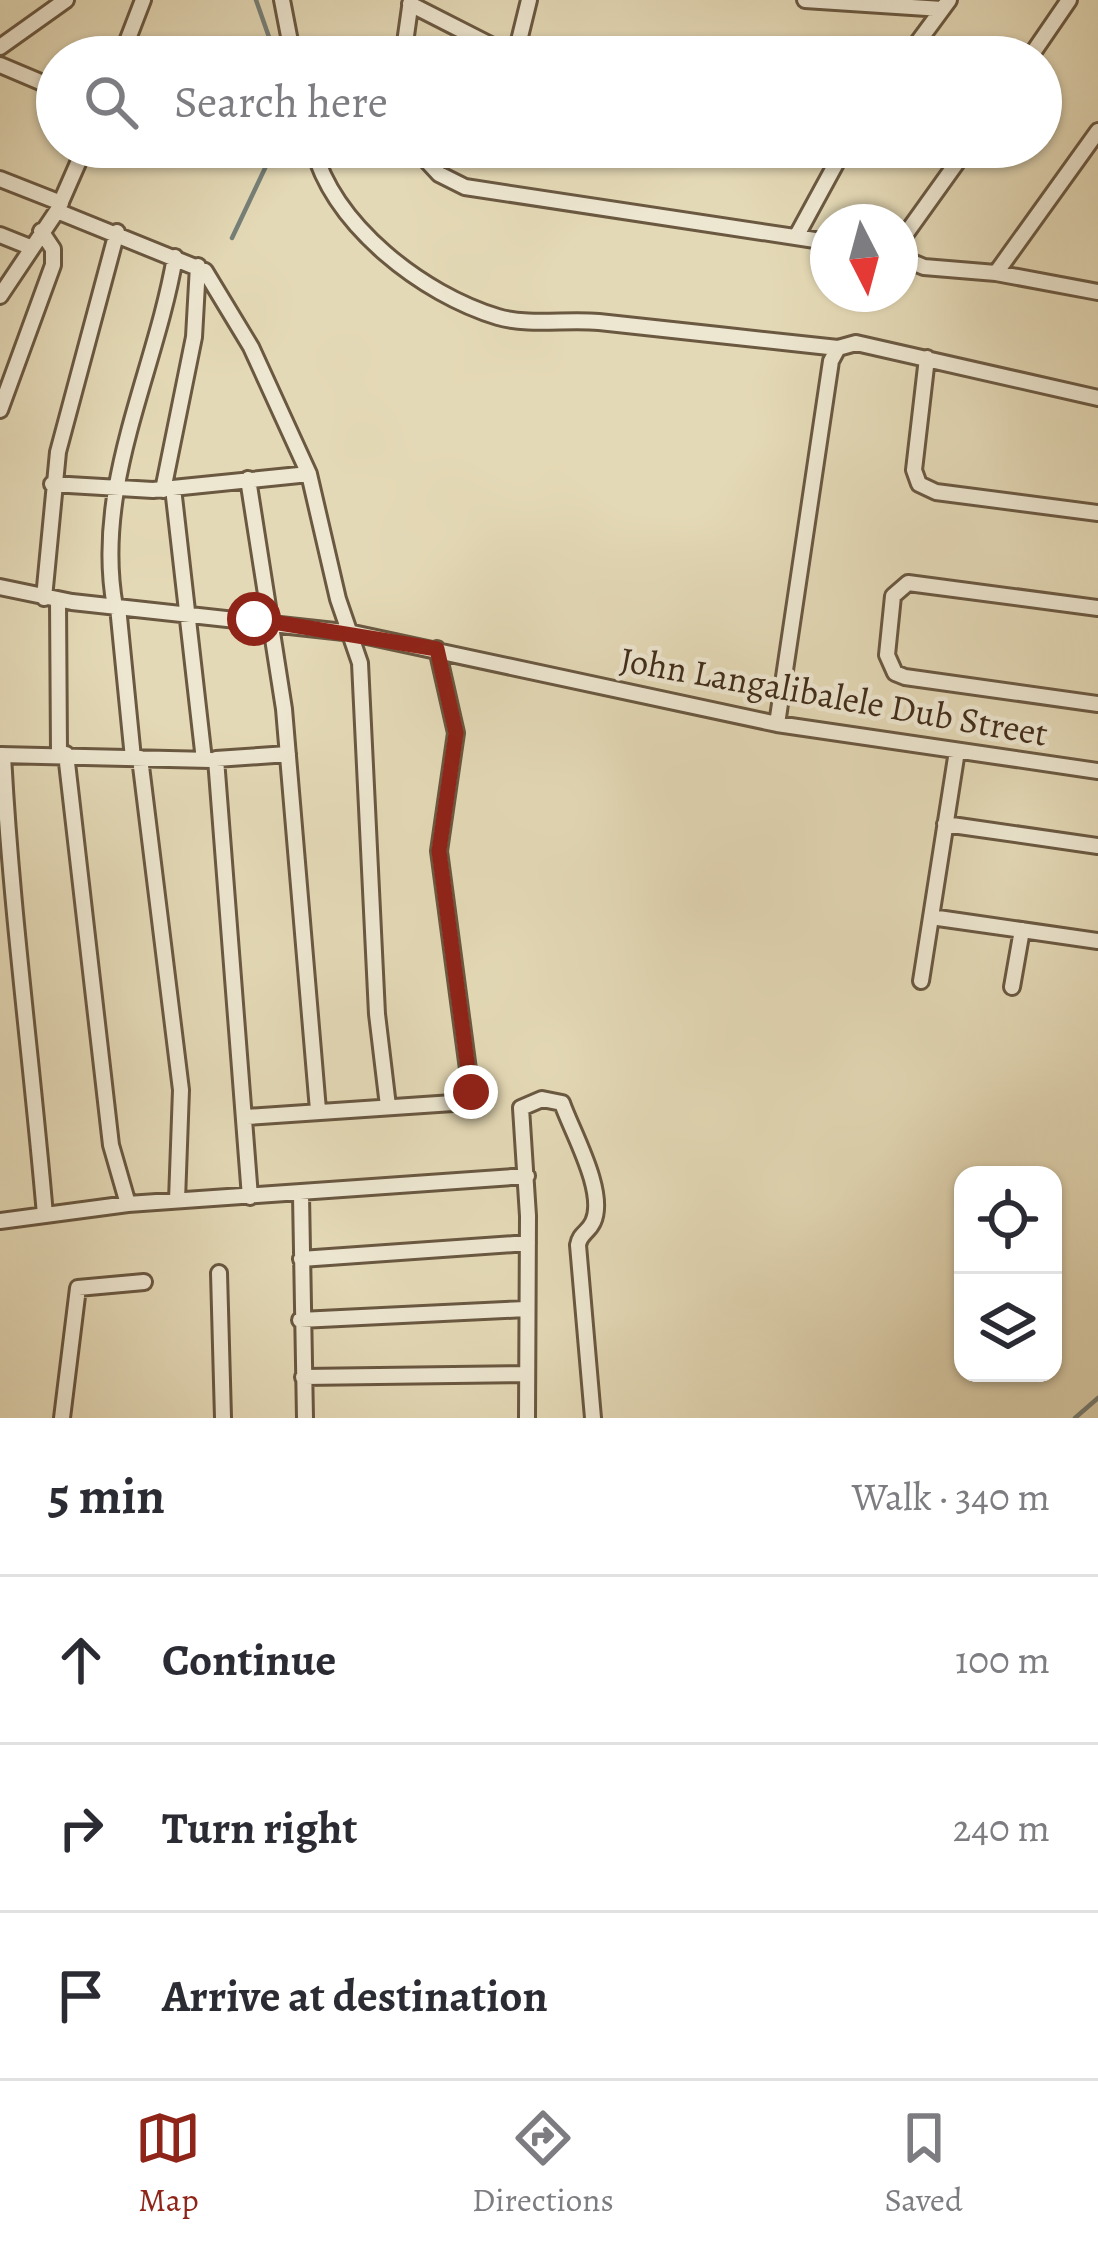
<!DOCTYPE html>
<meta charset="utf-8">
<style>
:root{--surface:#fff;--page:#f7f7f7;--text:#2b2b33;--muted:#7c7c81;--line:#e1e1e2;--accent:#8f2418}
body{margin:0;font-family:Alegreya,serif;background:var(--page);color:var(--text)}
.controls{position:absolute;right:36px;bottom:36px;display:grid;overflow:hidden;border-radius:24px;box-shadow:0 3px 9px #0004}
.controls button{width:108px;height:108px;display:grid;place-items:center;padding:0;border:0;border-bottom:3px solid var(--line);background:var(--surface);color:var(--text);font:60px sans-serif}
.compass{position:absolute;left:810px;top:204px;width:108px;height:108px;border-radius:50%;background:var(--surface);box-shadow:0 3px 9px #0004;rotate:174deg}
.stop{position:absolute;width:36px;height:36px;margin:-27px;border:9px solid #8f2418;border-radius:50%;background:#fff}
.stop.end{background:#8f2418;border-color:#fff;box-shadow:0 3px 12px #0008}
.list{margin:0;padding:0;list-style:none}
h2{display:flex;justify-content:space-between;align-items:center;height:156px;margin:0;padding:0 48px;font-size:51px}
h2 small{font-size:39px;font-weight:400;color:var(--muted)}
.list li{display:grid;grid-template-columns:78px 1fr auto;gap:36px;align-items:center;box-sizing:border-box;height:168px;padding:0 48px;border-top:3px solid var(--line)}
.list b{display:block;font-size:45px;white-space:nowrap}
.list em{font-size:39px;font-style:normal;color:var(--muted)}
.icon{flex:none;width:66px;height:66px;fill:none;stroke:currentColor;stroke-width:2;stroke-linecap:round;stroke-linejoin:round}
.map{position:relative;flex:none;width:1098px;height:1418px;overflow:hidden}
.search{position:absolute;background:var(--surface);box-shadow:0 3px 9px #0004;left:36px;right:36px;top:36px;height:132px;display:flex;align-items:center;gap:30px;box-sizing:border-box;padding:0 42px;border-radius:66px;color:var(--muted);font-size:45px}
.sheet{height:660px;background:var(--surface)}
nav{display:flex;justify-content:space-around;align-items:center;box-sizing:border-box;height:168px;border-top:3px solid var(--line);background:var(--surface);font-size:33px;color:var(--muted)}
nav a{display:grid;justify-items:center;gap:6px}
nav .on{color:var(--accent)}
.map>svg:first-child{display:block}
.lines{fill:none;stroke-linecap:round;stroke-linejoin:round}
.stream{stroke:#768078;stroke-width:4.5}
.minor-casing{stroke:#6a5841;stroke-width:20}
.minor{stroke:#ede6d0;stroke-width:14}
.route{stroke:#8f2418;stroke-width:15}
.labels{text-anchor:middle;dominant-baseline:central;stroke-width:9;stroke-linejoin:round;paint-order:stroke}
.street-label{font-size:36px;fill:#422d1a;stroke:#ede6d0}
</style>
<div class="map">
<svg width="1098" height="1418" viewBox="0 0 1098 1418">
<rect width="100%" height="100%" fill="#e4d9b6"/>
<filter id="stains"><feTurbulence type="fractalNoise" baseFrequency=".00167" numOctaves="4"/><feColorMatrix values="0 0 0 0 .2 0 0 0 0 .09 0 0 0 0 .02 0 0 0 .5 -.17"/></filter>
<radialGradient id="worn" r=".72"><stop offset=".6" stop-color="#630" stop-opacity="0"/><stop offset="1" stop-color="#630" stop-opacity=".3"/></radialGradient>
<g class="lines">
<path class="stream" d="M256 0 276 57
M232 238 275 147
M1075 1418 1098 1398"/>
<defs>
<path id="minor" d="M282 0 293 57
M805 0 942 9
M410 4 514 57
M0 47 66 0
M121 57 143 0
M403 57 411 0
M515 57 529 0
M907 57 949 0
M1030 57 1069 0
M0 65 57 89
M313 147C334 226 422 294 498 317 529 326 566 319 599 322 679 330 758 340 838 348L856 343 1098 398
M414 147 439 174 465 187 828 242
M0 179 61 203
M57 211 205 271 251 347 309 474 338 599 360 663 377 1014 388 1106
M0 235 30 247
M796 237 845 147
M900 242 968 147
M900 257 924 267 996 273 1098 292
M996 273 1098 131
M0 296 57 211 85 147
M927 358 914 470 919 484 936 492 1098 513
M0 410 53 265V249L41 231
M248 479 284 709 318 1110
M52 484 153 490 309 474
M173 488 204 760
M163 490 194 337 198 266
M0 587 72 602 353 633 777 724 1098 771
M44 598 58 452 117 232
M58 601 59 753
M115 607C93 486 155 374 175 257
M118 607 133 758
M1098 608 908 583 893 596 887 655 895 673 905 677 1098 704
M777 724 831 361 838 348
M66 754 111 1145 128 1204
M0 755 211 760
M3 755C11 910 32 1061 45 1215
M140 758 181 1090 177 1200
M945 824 1098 846
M931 917 1098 941
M921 981 957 751
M1012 987 1022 930
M247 1117 453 1103 471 1092 439 851 456 733 437 649
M301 1195 305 1418
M250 1197 216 759 288 754
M0 1221 128 1204 527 1176
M301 1259 528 1243
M219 1273 223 1418
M300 1320 526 1309
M303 1377 527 1374
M62 1418 78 1288 144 1282
M527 1418 528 1216 521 1108 542 1099 562 1103C571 1130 607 1192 593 1222 588 1233 580 1233 578 1245L593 1418"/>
</defs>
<use href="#minor" class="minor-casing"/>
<use href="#minor" class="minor"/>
</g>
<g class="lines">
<path class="route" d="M254 619 437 649 456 733 439 851 471 1092"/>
</g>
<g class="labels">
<g class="street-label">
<text transform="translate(834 696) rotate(10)">John Langalibalele Dub Street</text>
</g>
</g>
<rect width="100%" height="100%" filter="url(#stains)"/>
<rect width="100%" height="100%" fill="url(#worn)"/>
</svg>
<div class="controls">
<button><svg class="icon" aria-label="locate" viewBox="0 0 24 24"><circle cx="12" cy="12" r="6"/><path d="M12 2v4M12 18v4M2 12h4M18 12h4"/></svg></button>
<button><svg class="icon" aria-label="layers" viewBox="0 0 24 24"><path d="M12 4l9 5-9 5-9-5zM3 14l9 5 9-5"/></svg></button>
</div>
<svg class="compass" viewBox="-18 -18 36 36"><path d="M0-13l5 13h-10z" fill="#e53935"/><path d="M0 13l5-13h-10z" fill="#7c7c81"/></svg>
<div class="stop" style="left:254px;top:619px"></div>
<div class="stop end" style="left:471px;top:1092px"></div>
<div class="search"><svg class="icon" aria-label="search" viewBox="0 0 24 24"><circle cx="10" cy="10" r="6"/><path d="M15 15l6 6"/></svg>Search here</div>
</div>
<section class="sheet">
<h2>5 min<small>Walk · 340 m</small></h2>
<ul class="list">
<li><svg class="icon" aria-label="ahead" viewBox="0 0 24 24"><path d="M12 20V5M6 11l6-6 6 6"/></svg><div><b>Continue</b></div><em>100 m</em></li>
<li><svg class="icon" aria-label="right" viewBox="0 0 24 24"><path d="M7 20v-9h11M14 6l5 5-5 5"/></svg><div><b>Turn right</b></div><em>240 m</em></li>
<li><svg class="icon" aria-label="arrive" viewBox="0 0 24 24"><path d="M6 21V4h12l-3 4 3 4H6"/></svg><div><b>Arrive at destination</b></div></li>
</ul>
</section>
<nav>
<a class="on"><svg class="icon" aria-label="map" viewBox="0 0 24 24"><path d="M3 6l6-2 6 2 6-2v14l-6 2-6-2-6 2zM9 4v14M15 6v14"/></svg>Map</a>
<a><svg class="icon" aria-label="directions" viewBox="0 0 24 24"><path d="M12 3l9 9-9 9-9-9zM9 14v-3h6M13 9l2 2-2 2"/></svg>Directions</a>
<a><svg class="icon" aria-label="saved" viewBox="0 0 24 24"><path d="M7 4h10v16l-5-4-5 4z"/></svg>Saved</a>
</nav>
